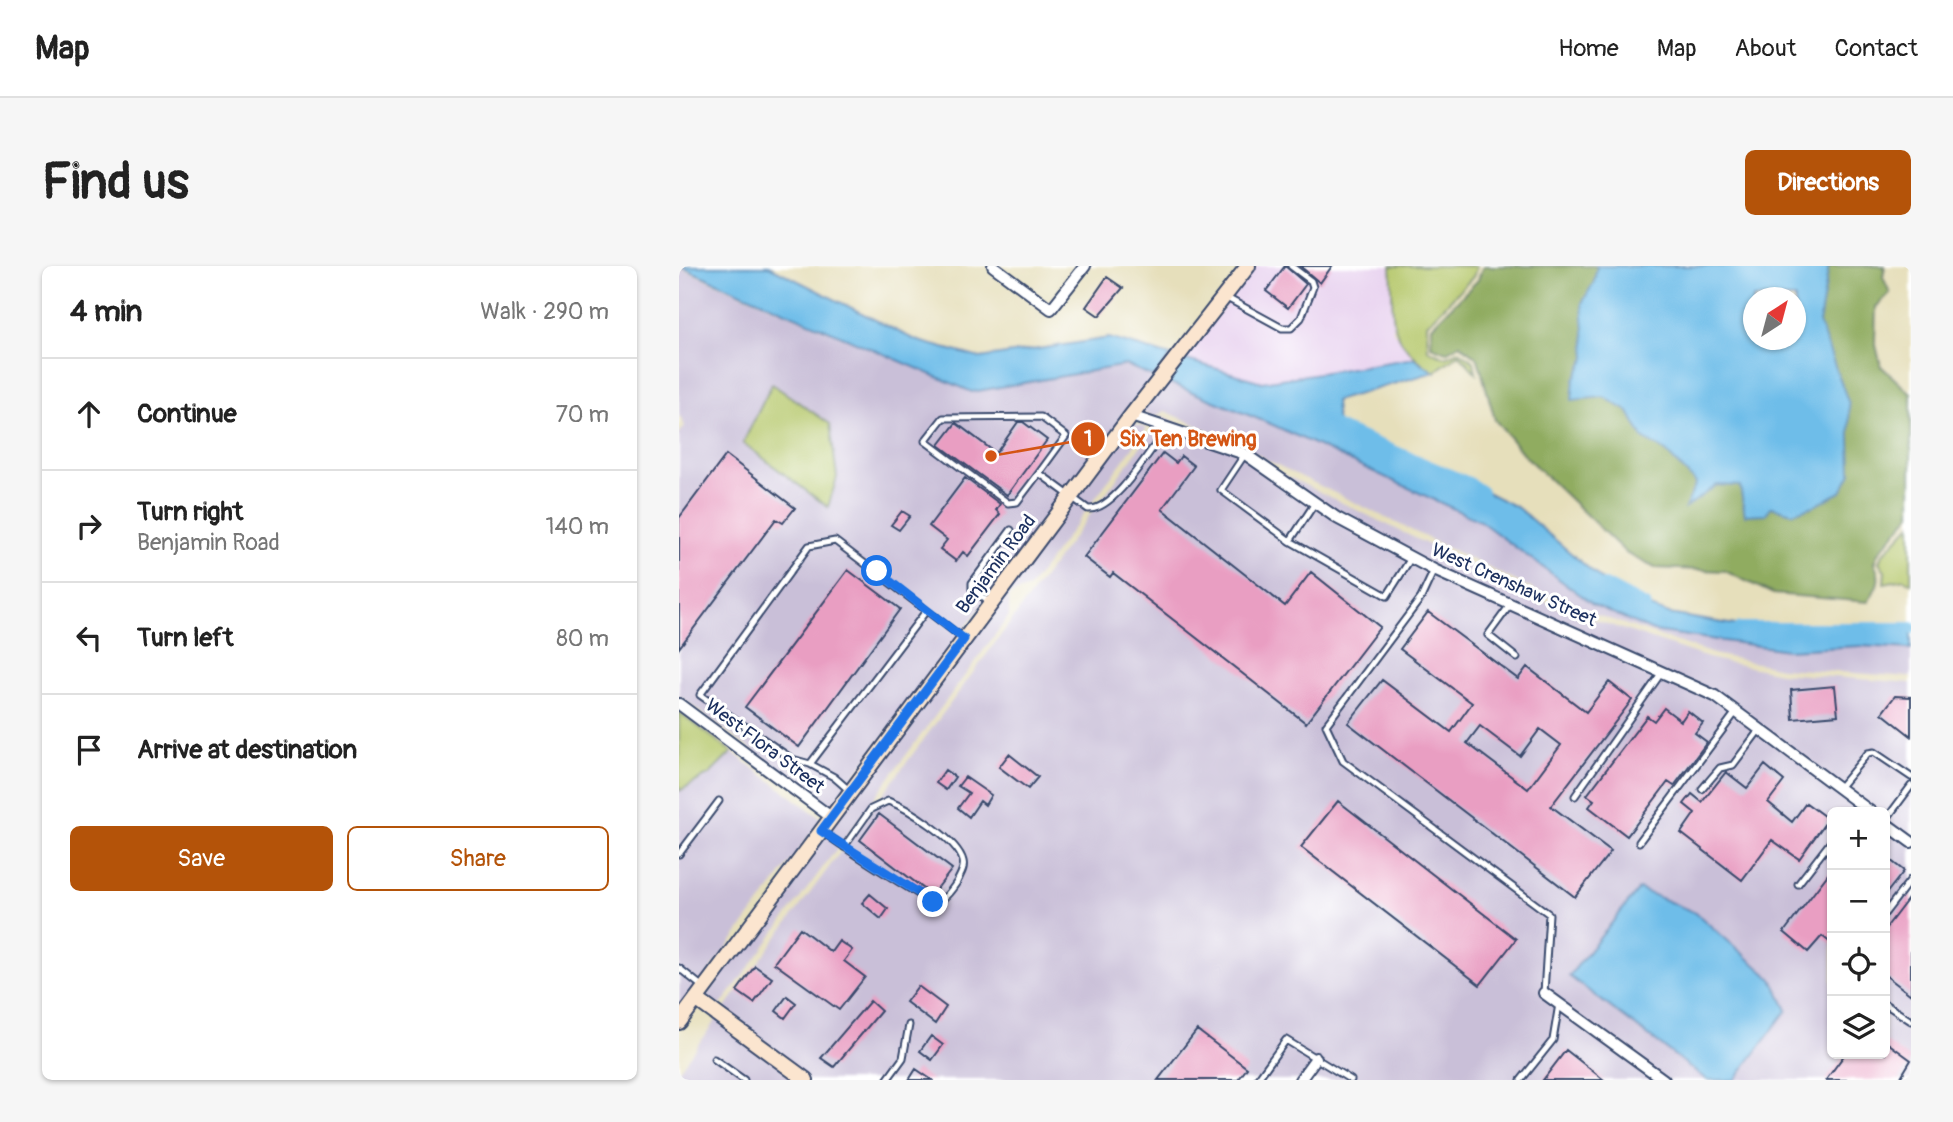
<!DOCTYPE html>
<meta charset="utf-8">
<style>
:root{--surface:#fff;--page:#f6f6f6;--text:#222;--muted:#767676;--line:#e0e0e0;--accent:#b45309}
body{margin:0;font-family:Pangolin,sans-serif;background:var(--page);color:var(--text)}
.controls{position:absolute;right:21px;bottom:21px;display:grid;overflow:hidden;border-radius:10px;box-shadow:0 2px 5px #0004}
.controls button{width:63px;height:63px;display:grid;place-items:center;padding:0;border:0;border-bottom:2px solid var(--line);background:var(--surface);color:var(--text);font:35px sans-serif}
.compass{position:absolute;left:1064px;top:21px;width:63px;height:63px;border-radius:50%;background:var(--surface);box-shadow:0 2px 5px #0004;rotate:36deg}
.stop{position:absolute;width:21px;height:21px;margin:-16px;border:5px solid #1a73e8;border-radius:50%;background:#fff}
.stop.end{background:#1a73e8;border-color:#fff;box-shadow:0 2px 7px #0008}
.list{margin:0;padding:0;list-style:none}
h2{display:flex;justify-content:space-between;align-items:center;height:91px;margin:0;padding:0 28px;font-size:30px}
h2 small{font-size:23px;font-weight:400;color:var(--muted)}
.list li{display:grid;grid-template-columns:46px 1fr auto;gap:21px;align-items:center;box-sizing:border-box;height:112px;padding:0 28px;border-top:2px solid var(--line)}
.list b{display:block;font-size:26px;white-space:nowrap}
.list p{margin:0;font-size:23px;white-space:nowrap;color:var(--muted)}
.list em{font-size:23px;font-style:normal;color:var(--muted)}
.actions{display:flex;gap:14px;padding:21px 28px}
.actions a{flex:1;padding:16px 0;border:2px solid var(--accent);border-radius:10px;text-align:center;font-size:24px;color:var(--accent)}
.actions .main{background:var(--accent);color:#fff}
.icon{flex:none;width:38px;height:38px;fill:none;stroke:currentColor;stroke-width:2;stroke-linecap:round;stroke-linejoin:round}
.map{position:relative;flex:none;width:1232px;height:814px;overflow:hidden;border-radius:10px}
header{display:flex;align-items:center;gap:42px;box-sizing:border-box;height:98px;padding:0 35px;background:var(--surface);border-bottom:2px solid var(--line)}
header strong{font-size:33px}
nav{display:flex;gap:38px;margin-inline-start:auto;font-size:24px}
.intro{display:flex;align-items:center;justify-content:space-between;box-sizing:border-box;height:168px;padding:0 42px}
h1{margin:0;font-size:49px}
.button{padding:18px 32px;border-radius:10px;background:var(--accent);color:#fff;font-size:24px;font-weight:700}
main{display:flex;gap:42px;padding:0 42px}
aside{flex:1;background:var(--surface);border-radius:10px;box-shadow:0 2px 5px #0004}
.map>svg:first-child{display:block}
.built{fill:#e8d2ef}
.industrial{fill:#c9bfd8;fill-rule:evenodd}
.green{fill:#b6c86c;stroke:#687c65;stroke-width:2}
.forest{fill:#90ac60;stroke:#566e5f;stroke-width:2;fill-rule:evenodd}
.water{fill:#6ebde9;stroke:#4476a4;stroke-width:2;fill-rule:evenodd}
.lines{fill:none;stroke-linecap:round;stroke-linejoin:round}
.canal{stroke:#6ebde9;stroke-width:12}
.building{fill:#e99ec2;fill-rule:evenodd}
.lane-casing{stroke:#39496c;stroke-width:9}
.street-casing{stroke:#39496c;stroke-width:14}
.secondary-casing{stroke:#39496c;stroke-width:18}
.lane{stroke:#fff;stroke-width:5}
.street{stroke:#fff;stroke-width:10}
.secondary{stroke:#fbe5cf;stroke-width:14}
.route{stroke:#1a73e8;stroke-width:9}
.labels{text-anchor:middle;dominant-baseline:central;stroke-width:6;stroke-linejoin:round;paint-order:stroke}
.street-label{font-size:19px;fill:#1b2f5e;stroke:#fff}
.leader{fill:none;stroke:#d45514;stroke-width:2.5}
.callout-dot{fill:#d45514;stroke:#fff;stroke-width:2.5}
.mark-label{font-size:21px;text-anchor:middle;font-weight:bold;fill:#fff}
.callout-label{font-size:21px;text-anchor:middle;font-weight:bold;fill:#d45514;stroke:#fff;stroke-width:6;stroke-linejoin:round;paint-order:stroke}
</style>
<header>
<strong>Map</strong>
<nav><a>Home</a><a>Map</a><a>About</a><a>Contact</a></nav>
</header>
<div class="intro"><h1>Find us</h1><a class="button">Directions</a></div>
<main>
<aside>
<h2>4 min<small>Walk · 290 m</small></h2>
<ul class="list">
<li><svg class="icon" aria-label="ahead" viewBox="0 0 24 24"><path d="M12 20V5M6 11l6-6 6 6"/></svg><div><b>Continue</b></div><em>70 m</em></li>
<li><svg class="icon" aria-label="right" viewBox="0 0 24 24"><path d="M7 20v-9h11M14 6l5 5-5 5"/></svg><div><b>Turn right</b><p>Benjamin Road</p></div><em>140 m</em></li>
<li><svg class="icon" aria-label="left" viewBox="0 0 24 24"><path d="M17 20v-9H6M10 6l-5 5 5 5"/></svg><div><b>Turn left</b></div><em>80 m</em></li>
<li><svg class="icon" aria-label="arrive" viewBox="0 0 24 24"><path d="M6 21V4h12l-3 4 3 4H6"/></svg><div><b>Arrive at destination</b></div></li>
</ul>
<div class="actions"><a class="main">Save</a><a>Share</a></div>
</aside>
<div class="map">
<svg width="1232" height="814" viewBox="0 0 1232 814">
<rect width="100%" height="100%" fill="#fff"/>
<filter id="ink" filterUnits="userSpaceOnUse"><feTurbulence type="fractalNoise" baseFrequency=".0143" numOctaves="2"/><feDisplacementMap in="SourceGraphic" scale="14" xChannelSelector="R" yChannelSelector="G"/><feConvolveMatrix kernelMatrix="1 2 1 2 8 2 1 2 1" color-interpolation-filters="sRGB"/></filter>
<filter id="wash" filterUnits="userSpaceOnUse"><feTurbulence type="fractalNoise" baseFrequency=".00686" numOctaves="4" result="noise"/><feDisplacementMap in="SourceGraphic" scale="28" xChannelSelector="R" yChannelSelector="G"/><feGaussianBlur stdDeviation="1.57" result="paint"/><feColorMatrix in="noise" values="0 0 0 0 0 0 0 0 0 0 0 0 0 0 0 0 0 1.4 0 .05"/><feComposite in="paint" operator="in"/></filter>
<g filter="url(#wash)">
<rect width="100%" height="100%" fill="#e6dfbb"/>
<path class="built" d="M577 0H712L714 65 738 94 583 116 504 93Z"/>
<path class="industrial" d="M0 2 293 126 447 99 475 111 151 542 0 430V168L6 160 0 149ZM93 118 150 158 158 211Z
M486 115 594 159 802 255 915 339 974 365 1108 384 1181 380 1232 383V411L1102 402 1034 388 880 336 586 193 569 182 486 145 476 151 462 146Z
M484 150 878 341 1032 393 1101 407 1232 417V814H0V804ZM1153 546H1206V788H1153Z
M453 157 468 162 350 322 330 329V350L40 742 26 731Z
M53 486 143 553 0 747V525L31 508Z"/>
<path class="green" d="M712 0H798L794 11 748 58 749 84 766 91 780 85 795 96 797 107 780 88 755 106C704 70 716 55 712 0Z
M93 118 151 158 158 211 149 241 64 177Z
M1232 258V317L1225 313 1205 317 1206 305 1200 296 1203 289Z
M0 446 53 486 31 508 0 525Z"/>
<path class="forest" d="M804 0H1206L1204 11 1211 27 1197 41 1196 75 1202 100 1232 128V248L1199 287 1195 297C1204 313 1198 321 1189 336L1094 328 1046 305 976 302 948 288 846 190 816 154 799 93 781 78 767 86 752 80 753 60 799 14ZM1074 32H1116V74H1074Z"/>
<path class="water" d="M0 0H90L236 74 301 92 430 72 492 90 475 111 447 99 293 126Z
M918 0H1150L1140 57 1170 138 1172 207 1162 226 1135 240 1113 247 1092 241 1087 248 1066 249 1061 220 1038 219 1006 242 1017 217 987 186 964 172 950 146 925 131 893 134 895 113 907 92 903 37 915 16ZM1074 32H1116V74H1074Z
M735 92 755 106 656 135 658 161 797 220 839 242 942 330 990 348 1093 365 1232 366V383L1181 380 1108 384 974 365 915 339 801 255 594 159 486 115 504 93 583 116Z
M960 623 1017 647 1093 713 1108 744 1056 814H1028L890 710Z"/>
<g class="lines">
<path class="canal" d="M644 155 790 217 803 226
M926 319 966 340
M1061 362H1232"/>
</g>
<g id="blocks">
<path class="building" d="M606 0 627 18 609 42 587 25Z
M621 0H653L641 17Z
M428 11 444 22 420 50 407 41Z
M339 156H344L368 174 328 229 260 179 277 157 317 187Z
M484 187 497 197 502 190 515 200 483 243 606 340 632 306 701 361 627 457 434 307 431 311 405 291Z
M47 189 116 242 104 257 97 253 0 382V252Z
M286 212 321 238 317 244 321 248 289 290 284 286 277 295 261 283 268 274 250 260Z
M223 245 231 250 220 264 212 259Z
M169 304 221 343 120 481 66 441Z
M749 346 839 413 848 401 907 446 930 416 953 434 872 540 932 585 896 631 669 457 703 414 772 466 793 437 721 383ZM801 460 841 490 861 463 882 479 849 523 788 477Z
M1156 420 1159 449 1114 453 1112 424Z
M1216 430 1232 431V470L1203 447Z
M985 442 1002 455 1009 445 1024 457 1016 467 1028 476 995 520 989 516 948 570 910 541 915 534 908 529 968 450 975 455Z
M330 488 359 511 349 523 320 501Z
M1086 499 1105 515 1089 536 1113 556 1127 537 1149 553 1120 593 1093 574 1063 614 1002 567 1016 547 1005 538 1013 528 1023 536 1047 506 1068 522Z
M266 504 276 511 267 524 257 517Z
M286 511 312 529 306 539 301 535 290 551 279 542 290 527 279 520Z
M659 535 837 673 801 719 622 581Z
M200 548 273 603 253 629 181 574Z
M1206 590 1225 605 1206 629Z
M1153 603V678L1143 670 1129 686 1105 666Z
M191 628 209 643 202 653 183 637Z
M1232 629V729L1206 709V663Z
M121 662 152 686 160 675 173 684 165 695 186 711 160 744 95 697Z
M76 700 93 712 75 737 58 725Z
M239 720 267 741 256 758 227 736Z
M108 730 117 737 106 752 97 745Z
M191 735 202 745 155 801 142 792Z
M518 764 568 802 559 814H479Z
M252 770 264 779 253 794 241 785Z
M1206 775 1232 794 1220 814H1147L1166 788H1206Z
M887 784 925 814H864Z
M237 803 253 814H230Z"/>
</g>
</g>
<g filter="url(#ink)">
<use href="#blocks" fill-opacity="0" stroke="#39496c" stroke-width="2"/>
<g class="lines">
<defs>
<path id="lane" d="M548 32 603 62H612L622 52 634 21 632 15 612 0
M566 188 542 224 611 275
M360 207 338 236 329 237 246 175 264 152 362 151 387 170 360 207 409 243C436 245 472 182 488 162
M636 237 611 275 708 330 732 292
M755 304 742 332 647 459 664 495 870 648 865 727
M311 337 293 323V317L332 264
M831 339 809 369 838 392
M131 498 247 345
M1160 522 1189 487 1195 486 1232 511
M1023 523 1041 502 1054 499 1081 463
M171 525 155 511 131 498 113 493 21 429 130 280 156 275 285 373
M896 530 983 406
M1206 555 1232 520
M144 566C179 592 217 614 254 637 265 635 272 625 278 616 281 609 286 603 284 595 279 574 229 542 209 535L192 543 165 581
M960 576 1057 446
M0 588 40 535
M1119 618 1153 574
M1206 647 1232 613
M0 702 25 722
M1206 738 1232 755
M35 793 65 814
M208 814 224 792 230 759
M578 814 607 774 672 814
M842 814 874 774 880 738"/>
<path id="street" d="M314 0 372 43 406 0
M452 150 566 188 658 252 755 304 1036 430 1192 546
M0 438 152 551
M1206 557 1232 576
M865 727 985 814
M621 814 637 792"/>
<path id="secondary" d="M17 733 127 814
M0 756 452 150 569 0"/>
</defs>
<use href="#lane" class="lane-casing"/>
<use href="#street" class="street-casing"/>
<use href="#secondary" class="secondary-casing"/>
<use href="#lane" class="lane"/>
<use href="#street" class="street"/>
<use href="#secondary" class="secondary"/>
</g>
</g>
<g class="lines" filter="url(#ink)">
<path class="route" d="M198 305 285 373 142 565 254 636"/>
</g>
<g class="labels">
<g class="street-label">
<text transform="translate(317 298) rotate(-53)">Benjamin Road</text>
<text transform="translate(835 319) rotate(24)">West Crenshaw Street</text>
<text transform="translate(86 480) rotate(37)">West Flora Street</text>
</g>
</g>
<path class="leader" d="M312 190L409 173"/>
<g class="callout-dot">
<circle cx="312" cy="190" r="7"/>
<circle cx="409" cy="173" r="18"/>
</g>
<g class="mark-label">
<text x="409" y="180">1</text>
</g>
<g class="callout-label">
<text x="509" y="180">Six Ten Brewing</text>
</g>
</svg>
<div class="controls">
<button>+</button>
<button>−</button>
<button><svg class="icon" aria-label="locate" viewBox="0 0 24 24"><circle cx="12" cy="12" r="6"/><path d="M12 2v4M12 18v4M2 12h4M18 12h4"/></svg></button>
<button><svg class="icon" aria-label="layers" viewBox="0 0 24 24"><path d="M12 4l9 5-9 5-9-5zM3 14l9 5 9-5"/></svg></button>
</div>
<svg class="compass" viewBox="-18 -18 36 36"><path d="M0-13l5 13h-10z" fill="#e53935"/><path d="M0 13l5-13h-10z" fill="#767676"/></svg>
<div class="stop" style="left:198px;top:305px"></div>
<div class="stop end" style="left:254px;top:636px"></div>
</div>
</main>
